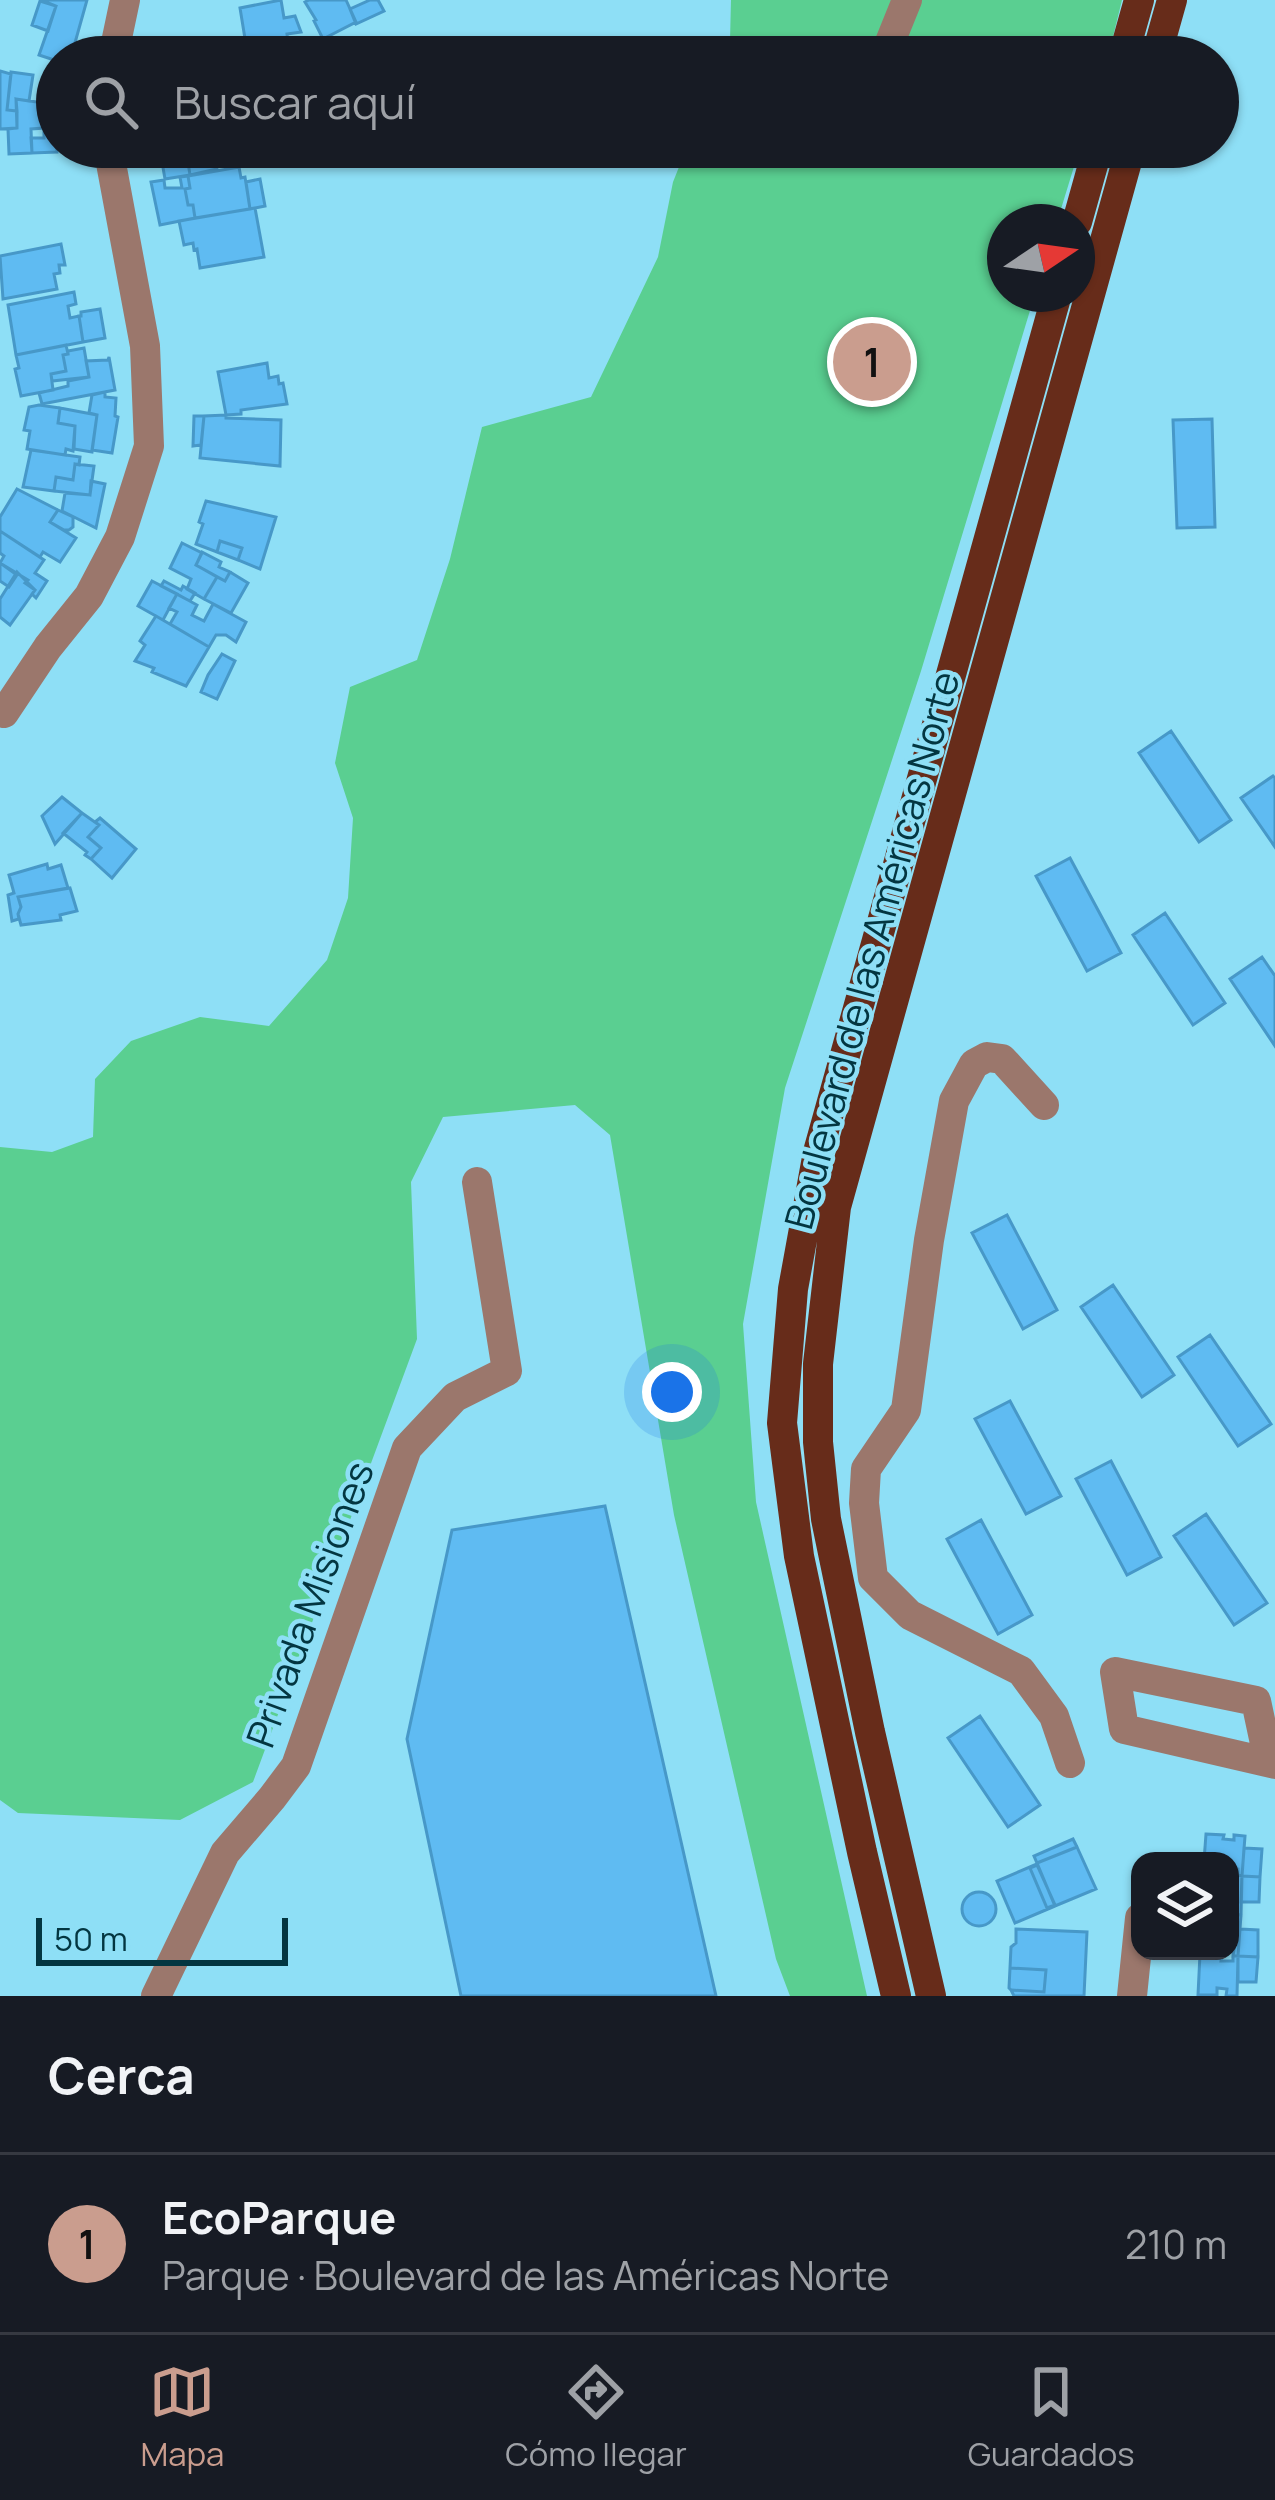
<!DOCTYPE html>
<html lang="es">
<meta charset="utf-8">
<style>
:root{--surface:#171b24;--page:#242831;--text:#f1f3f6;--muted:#9ea1a6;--line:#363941;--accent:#ca9d8e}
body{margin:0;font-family:Manrope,sans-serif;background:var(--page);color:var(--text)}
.controls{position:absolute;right:36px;bottom:36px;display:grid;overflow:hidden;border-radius:24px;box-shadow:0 3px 9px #0004}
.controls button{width:108px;height:108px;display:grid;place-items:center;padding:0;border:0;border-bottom:3px solid var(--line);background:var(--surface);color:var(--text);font:60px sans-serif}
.compass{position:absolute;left:987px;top:204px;width:108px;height:108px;border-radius:50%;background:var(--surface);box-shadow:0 3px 9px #0004;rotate:77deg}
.scale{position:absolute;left:36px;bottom:30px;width:252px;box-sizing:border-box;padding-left:12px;border:6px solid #033641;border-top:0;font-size:33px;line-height:42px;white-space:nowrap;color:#033641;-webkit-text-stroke:9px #8edff6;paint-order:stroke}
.you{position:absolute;left:672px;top:1392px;width:42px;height:42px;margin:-30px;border:9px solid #fff;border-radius:50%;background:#1a73e8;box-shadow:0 0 0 18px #1a73e833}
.badge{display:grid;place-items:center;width:78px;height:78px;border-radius:50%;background:var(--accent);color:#111;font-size:39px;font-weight:700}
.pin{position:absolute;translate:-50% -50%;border:6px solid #fff;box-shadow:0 3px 12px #0006}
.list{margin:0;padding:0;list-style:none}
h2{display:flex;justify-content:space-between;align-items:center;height:156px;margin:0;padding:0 48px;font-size:51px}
h2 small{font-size:39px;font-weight:400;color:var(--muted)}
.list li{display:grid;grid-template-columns:78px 1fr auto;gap:36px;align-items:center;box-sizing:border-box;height:180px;padding:0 48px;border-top:3px solid var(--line)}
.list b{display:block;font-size:45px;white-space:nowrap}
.list p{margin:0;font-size:39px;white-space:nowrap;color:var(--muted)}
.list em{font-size:39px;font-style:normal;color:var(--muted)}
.icon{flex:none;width:66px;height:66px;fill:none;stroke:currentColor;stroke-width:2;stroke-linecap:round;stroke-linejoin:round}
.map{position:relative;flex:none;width:1275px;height:1996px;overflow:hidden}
.search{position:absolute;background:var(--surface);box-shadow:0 3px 9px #0004;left:36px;right:36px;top:36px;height:132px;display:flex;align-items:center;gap:30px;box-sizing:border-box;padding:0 42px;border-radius:66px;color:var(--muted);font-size:45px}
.sheet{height:336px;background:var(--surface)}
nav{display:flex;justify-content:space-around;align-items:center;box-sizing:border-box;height:168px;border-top:3px solid var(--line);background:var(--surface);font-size:33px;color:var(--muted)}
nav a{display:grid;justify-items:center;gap:6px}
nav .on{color:var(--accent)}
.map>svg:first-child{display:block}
.green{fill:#5acf91}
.building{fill:#5fbbf2;stroke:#4798c8;stroke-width:3}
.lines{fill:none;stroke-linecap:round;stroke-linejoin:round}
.minor{stroke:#9b776c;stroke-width:30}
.major{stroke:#672c1a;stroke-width:30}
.labels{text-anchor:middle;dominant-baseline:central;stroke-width:9;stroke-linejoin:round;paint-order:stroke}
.street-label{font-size:39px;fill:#033641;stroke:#8edff6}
</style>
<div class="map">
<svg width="1275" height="1996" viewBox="0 0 1275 1996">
<rect width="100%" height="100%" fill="#8edff6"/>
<path class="green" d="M731 0H1122L1108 57H724L730 41Z
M687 147H1080L1057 222H1005V294H1035L921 671 785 1088 743 1324 756 1502 867 1996H790L776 1959 674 1515 610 1135 575 1105 443 1117 411 1182 417 1339 253 1782 180 1820 18 1813 0 1800V1147L52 1152 93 1137 95 1079 131 1041 200 1017 269 1026 327 960 348 898 353 818 335 763 350 687 417 660 450 559 482 427 591 397 658 257 673 182Z"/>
<path class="building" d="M41 0H87L71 57H57V61L39 55 56 6Z
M281 0 284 18 295 16 301 32 287 34 290 53 248 57 240 8Z
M309 0H346L356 22 323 39 314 21 316 20 305 2Z
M370 0H378L384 11 356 24 350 9Z
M40 1 56 6 48 31 32 25Z
M0 71 11 74 7 110 17 111V128L0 129Z
M11 72 33 75 29 101 16 99 17 111 7 110Z
M16 99 44 103V128L31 129 32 153 9 154 8 129 17 128Z
M44 104 57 106V152L32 153 31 138H44Z
M155 147H181L183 156 158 163Z
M181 147H206L213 150 217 169 190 175 187 156 183 157Z
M206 147H241L236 148 240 165 228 167 225 149 213 152Z
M187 156 190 175 165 179 162 162Z
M239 167 241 178 245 177 250 209 195 218 193 205H188L185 189 190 188 188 176Z
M188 176 190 188 185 189 188 205H193L195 218 160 225 151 182 164 180 165 188H182L180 177Z
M260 179 265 206 250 209 246 182Z
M255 208 264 257 200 268 197 249 194 250 193 243 184 245 179 221Z
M61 244 65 265H59L60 273 54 274 57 289 3 299 0 256Z
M74 292 76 304 68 306 70 318 79 316 83 342 16 355 8 305Z
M100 309 105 338 83 342 79 316H81V312Z
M66 345 68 354 63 355 66 371 51 374 53 390 21 396 15 369 19 368 16 355Z
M84 348 89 377 52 381 51 374 66 371 63 355 68 354V351Z
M109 357 115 390 42 404 39 393 68 386V381L89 377 86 361 108 360Z
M267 363 269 378 278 376 279 384 283 383 287 404 241 410V414L226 415 218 372Z
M105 392V397L116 398 115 416 118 417 112 453 92 450 97 415 89 413 92 395Z
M39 405 60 408 58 423 75 426 73 451 66 449 65 455 27 449 30 431 24 430 29 407Z
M60 408 97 415 92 452 74 449 75 426 58 423Z
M226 415V418L281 420 280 466 200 458 204 416Z
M194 416H204L201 445 193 446Z
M1212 419 1215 527 1177 528 1173 420Z
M31 450 80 457 79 465 75 464 73 480 56 477 54 491 23 487Z
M75 464 94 466 90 495 54 491 56 477 73 480Z
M91 481 105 484 96 528 62 511 65 493 90 495Z
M17 489 58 510 50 522 76 538 60 562 43 552 40 557 0 531V517Z
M206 501 276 517 260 569 238 560 242 548 220 541 217 552 196 544 203 524 199 522Z
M58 510 73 517V527L69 530H64L50 522Z
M0 531 44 560 35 573 47 581 36 598 32 594 35 590 25 583 28 580 0 563 4 556 0 553Z
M220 541 242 548 238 560 217 552Z
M182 543 202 553 196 565 217 577 204 599 187 589 191 579 170 568Z
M202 552 221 562 219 567 230 572 225 581 196 565Z
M0 563 17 575 9 587 0 581Z
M17 572 35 590 10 625 0 617V599Z
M230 572 248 583 231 613 204 599 217 577 225 581Z
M152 581 177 594 163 620 138 606Z
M164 581 181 590 183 586 195 593 190 601 161 586Z
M177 594 197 605 192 615 204 621 213 604 246 622 236 642 226 635H216L209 647 170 624 177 612 169 608Z
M156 616 209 647 186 686 152 672 154 668 135 661 145 645 140 641Z
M222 654 235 661 217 699 201 692 208 675Z
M1171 731 1231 820 1199 842 1139 753Z
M1273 776 1275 778V847L1241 798Z
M62 797 82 813 55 844 42 816Z
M82 813 99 825 88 837 101 848 91 859 85 855 87 852 63 833Z
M100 818 136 849 112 878 91 859 101 848 88 837 99 825 95 822Z
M1070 858 1121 953 1087 971 1036 876Z
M47 864 48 869 61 865 68 888 18 897 21 907 18 914 19 919 12 921 8 895 14 893 9 875Z
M70 888 77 911 60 915 61 920 21 925 18 914 21 907 18 897Z
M1165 913 1225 1003 1193 1025 1133 935Z
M1262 957 1275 976V1046L1230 979Z
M1007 1215 1057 1310 1023 1329 972 1233Z
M1113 1285 1174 1375 1142 1397 1081 1307Z
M1210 1335 1271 1424 1238 1446 1178 1357Z
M1010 1401 1061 1496 1026 1514 975 1419Z
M1111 1461 1161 1557 1127 1575 1076 1479Z
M605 1506 716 1996H461L407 1739 452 1530Z
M1206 1514 1267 1603 1234 1625 1174 1536Z
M981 1520 1032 1615 998 1634 947 1539Z
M980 1716 1040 1805 1008 1827 948 1738Z
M1206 1834 1224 1835 1223 1839 1234 1840V1835L1245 1836 1242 1876 1238 1875V1869L1230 1868V1861H1204Z
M1073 1839 1077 1847 1037 1863 1034 1856Z
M1077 1847 1096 1889 1055 1906 1037 1863Z
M1244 1848 1262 1849 1260 1877 1242 1876Z
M1037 1864 1030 1868 1047 1908 1055 1906 1015 1923 997 1881Z
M1037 1865 1055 1905 1047 1908 1030 1868Z
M1238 1875 1242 1876 1241 1915 1231 1914 1230 1910V1881H1237Z
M1242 1876 1260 1877 1259 1902H1241Z
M962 1909a17 17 0 1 1 34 0a17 17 0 1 1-34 0Z
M1231 1914 1241 1915 1238 1956H1233L1234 1949H1230Z
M1016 1929 1087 1932 1084 1996H1014L1011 1990 1044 1992 1046 1970 1010 1968 1011 1947 1016 1943Z
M1240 1929 1258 1930V1957L1238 1956Z
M1200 1954 1222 1955 1221 1961H1233V1956H1238L1237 1996H1226L1227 1989 1217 1988V1995H1198Z
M1238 1956 1258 1957 1256 1982H1238Z
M1010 1968 1046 1970 1044 1992 1011 1990 1009 1988Z"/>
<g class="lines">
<path class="minor" d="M113 57 125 0
M884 57 907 0
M4 713 48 647 89 596 120 537 149 446 145 346 108 147
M1044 1105 1002 1059 987 1057 974 1064 954 1101 929 1240 906 1410 866 1469 864 1503 873 1578 910 1615 1021 1671 1054 1716 1070 1763
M1269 1762 1256 1701 1115 1672 1124 1729 1275 1764
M156 1996 225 1853 272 1798 296 1766 407 1448 455 1397 507 1371 477 1182
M1132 1996 1140 1918"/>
<path class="major" d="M1123 57 1139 0
M1156 57 1172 0
M1077 222 1098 147
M896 1996 862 1852 799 1556 782 1423 793 1289 818 1152 1057 294
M931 1996 870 1732 826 1519 818 1442V1364L836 1207 1131 147"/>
</g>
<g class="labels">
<g class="street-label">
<text transform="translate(871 950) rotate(-75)">Boulevard de las Américas Norte</text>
<text transform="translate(309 1604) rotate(-70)">Privada Misiones</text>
</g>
</g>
</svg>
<div class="controls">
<button><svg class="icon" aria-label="layers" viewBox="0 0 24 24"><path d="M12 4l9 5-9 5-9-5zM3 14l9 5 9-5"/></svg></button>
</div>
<svg class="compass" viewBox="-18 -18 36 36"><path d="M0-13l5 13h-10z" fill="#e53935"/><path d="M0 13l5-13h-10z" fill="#9ea1a6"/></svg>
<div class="scale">50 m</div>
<div class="you"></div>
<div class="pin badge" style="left:872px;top:362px">1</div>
<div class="search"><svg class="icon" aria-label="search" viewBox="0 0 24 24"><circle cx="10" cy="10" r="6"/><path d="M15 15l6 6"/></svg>Buscar aquí</div>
</div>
<section class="sheet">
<h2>Cerca<small></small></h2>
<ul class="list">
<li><span class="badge">1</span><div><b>EcoParque</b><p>Parque · Boulevard de las Américas Norte</p></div><em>210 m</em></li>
</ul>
</section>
<nav>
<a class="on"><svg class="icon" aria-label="map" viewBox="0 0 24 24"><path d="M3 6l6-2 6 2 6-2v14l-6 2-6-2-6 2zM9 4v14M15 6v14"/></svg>Mapa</a>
<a><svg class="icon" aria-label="directions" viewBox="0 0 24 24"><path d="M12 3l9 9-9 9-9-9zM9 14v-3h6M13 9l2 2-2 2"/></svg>Cómo llegar</a>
<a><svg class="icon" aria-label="saved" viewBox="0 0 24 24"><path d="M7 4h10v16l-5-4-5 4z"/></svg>Guardados</a>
</nav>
